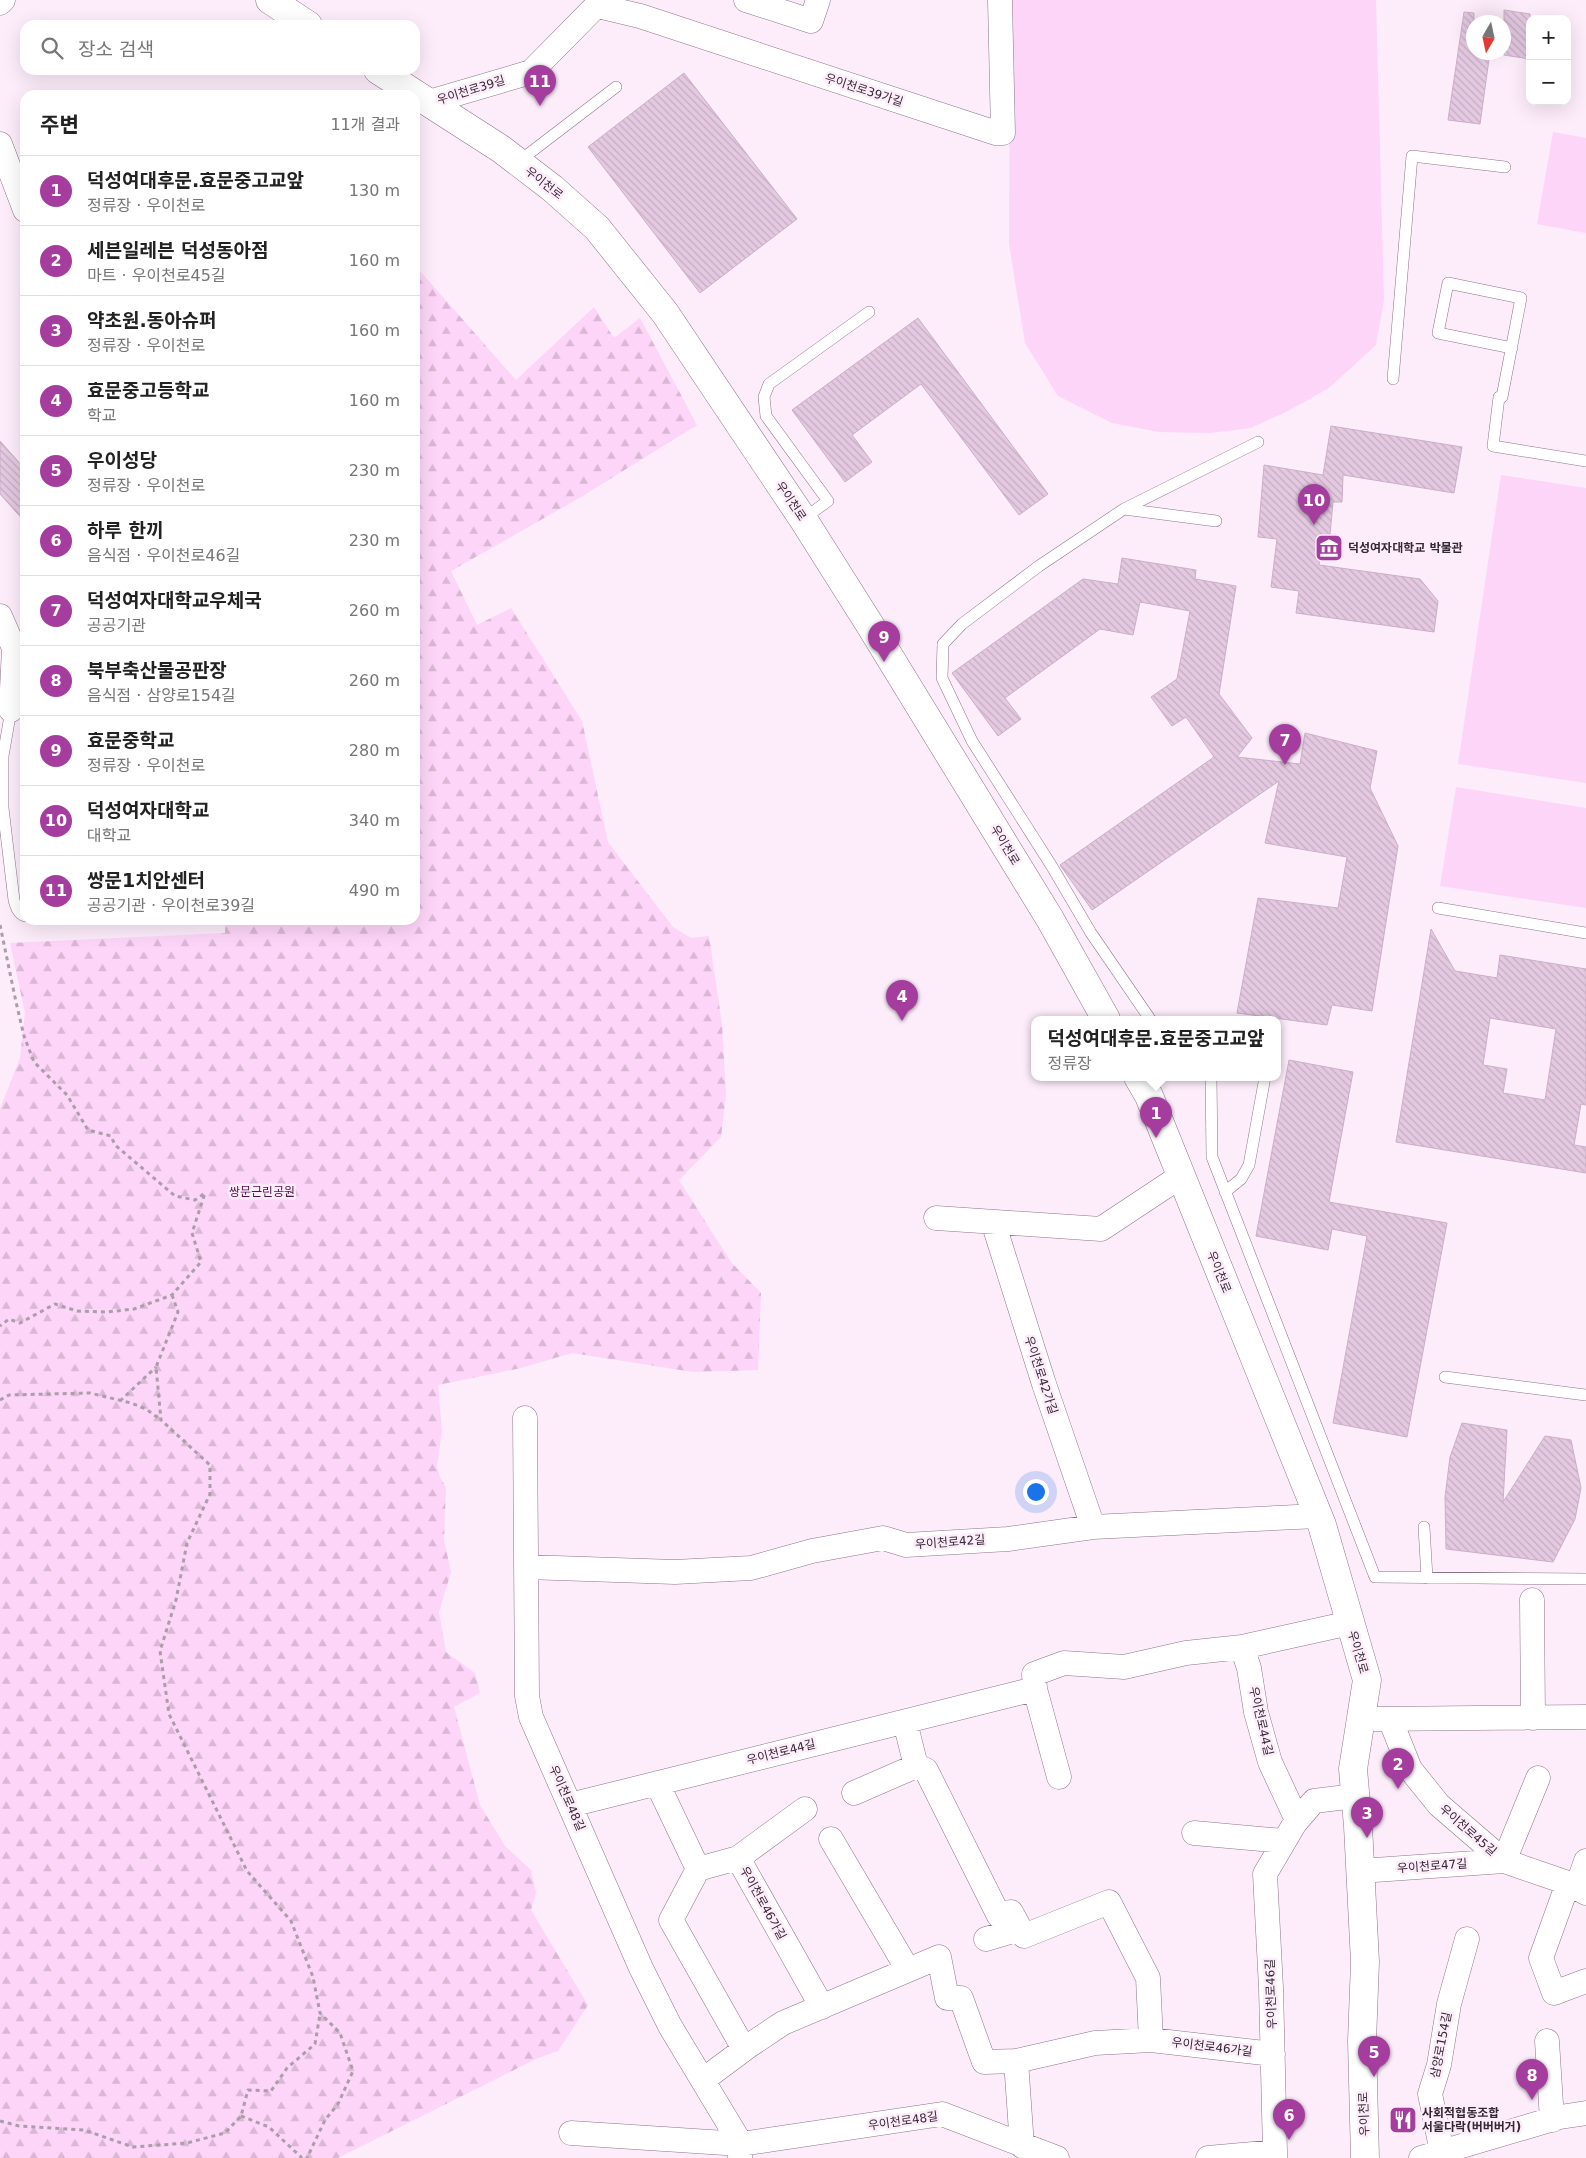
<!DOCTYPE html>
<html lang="ko">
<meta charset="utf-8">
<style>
:root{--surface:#fff;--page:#f6f6f6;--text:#222;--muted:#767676;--line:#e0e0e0;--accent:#a53d9f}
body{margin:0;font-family:"DejaVu Sans","Noto Sans KR",sans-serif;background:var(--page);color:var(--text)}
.controls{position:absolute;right:15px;top:15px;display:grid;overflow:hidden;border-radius:10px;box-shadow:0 5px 20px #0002}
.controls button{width:45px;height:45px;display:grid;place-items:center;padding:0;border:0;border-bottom:1px solid var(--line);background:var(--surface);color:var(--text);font:25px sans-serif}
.compass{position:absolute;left:1466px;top:15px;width:45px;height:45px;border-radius:50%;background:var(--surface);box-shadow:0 5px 20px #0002;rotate:189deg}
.you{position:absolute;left:1035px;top:1491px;width:18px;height:18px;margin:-12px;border:4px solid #fff;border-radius:50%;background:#1a73e8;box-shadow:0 0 0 8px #1a73e833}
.badge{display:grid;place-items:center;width:32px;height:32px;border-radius:50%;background:var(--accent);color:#fff;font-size:16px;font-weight:700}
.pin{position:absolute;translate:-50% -41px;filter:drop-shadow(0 1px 2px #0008)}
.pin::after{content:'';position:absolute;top:26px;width:18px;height:15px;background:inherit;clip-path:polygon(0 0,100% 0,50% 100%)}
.popup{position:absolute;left:1031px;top:1016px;width:250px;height:65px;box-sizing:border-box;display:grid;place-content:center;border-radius:10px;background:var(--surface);filter:drop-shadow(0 1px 4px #0005);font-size:16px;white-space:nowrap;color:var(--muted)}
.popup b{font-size:19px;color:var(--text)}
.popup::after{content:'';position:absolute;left:50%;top:100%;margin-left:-10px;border:10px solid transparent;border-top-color:var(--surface)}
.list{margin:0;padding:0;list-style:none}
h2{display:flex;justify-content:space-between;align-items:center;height:65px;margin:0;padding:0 20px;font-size:21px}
h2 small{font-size:16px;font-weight:400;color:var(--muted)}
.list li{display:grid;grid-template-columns:32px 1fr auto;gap:15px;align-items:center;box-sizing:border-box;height:70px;padding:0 20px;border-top:1px solid var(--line)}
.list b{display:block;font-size:19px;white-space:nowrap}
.list p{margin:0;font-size:16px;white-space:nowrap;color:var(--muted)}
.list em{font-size:16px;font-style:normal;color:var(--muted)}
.icon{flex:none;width:28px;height:28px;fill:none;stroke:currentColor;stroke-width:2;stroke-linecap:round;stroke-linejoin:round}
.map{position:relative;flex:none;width:1586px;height:2158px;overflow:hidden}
.search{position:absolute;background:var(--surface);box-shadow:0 5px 20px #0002;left:20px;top:20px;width:400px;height:55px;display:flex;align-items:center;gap:12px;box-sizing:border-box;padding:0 18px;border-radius:15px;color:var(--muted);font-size:19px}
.panel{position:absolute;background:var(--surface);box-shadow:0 5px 20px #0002;left:20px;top:90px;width:400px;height:835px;border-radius:15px}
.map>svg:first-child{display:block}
.green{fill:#fdd5f8}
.forest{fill:url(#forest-firs)}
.building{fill:url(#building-back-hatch);stroke:#caafc6;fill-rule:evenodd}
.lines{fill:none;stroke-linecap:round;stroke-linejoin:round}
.service-casing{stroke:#8d748a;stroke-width:12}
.minor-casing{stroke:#8d748a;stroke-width:25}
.tertiary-casing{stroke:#8d748a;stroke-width:29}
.path{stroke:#ab9da9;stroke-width:3;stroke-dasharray:4 4;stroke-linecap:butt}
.service{stroke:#fff;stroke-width:11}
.minor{stroke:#fff;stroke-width:24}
.tertiary{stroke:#fff;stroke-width:28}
.labels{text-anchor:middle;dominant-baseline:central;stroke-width:5;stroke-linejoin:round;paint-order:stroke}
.street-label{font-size:12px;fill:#332932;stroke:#fdecfa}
.poi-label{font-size:12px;font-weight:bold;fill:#332932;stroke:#fdecfa;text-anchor:start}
.park-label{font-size:12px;fill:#50114d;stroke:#fdecfa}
</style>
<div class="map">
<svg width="1586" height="2158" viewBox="0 0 1586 2158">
<defs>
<pattern id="forest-firs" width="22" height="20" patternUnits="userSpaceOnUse" patternTransform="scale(1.25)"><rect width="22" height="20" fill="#fdd5f8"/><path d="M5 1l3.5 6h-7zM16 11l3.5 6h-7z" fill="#d9b7d5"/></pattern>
<pattern id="building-back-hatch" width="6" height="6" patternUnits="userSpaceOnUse" patternTransform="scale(1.25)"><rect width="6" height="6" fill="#e4c9e1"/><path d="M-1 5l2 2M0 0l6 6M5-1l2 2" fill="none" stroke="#c4adc2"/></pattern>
</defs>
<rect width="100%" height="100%" fill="#fdecfa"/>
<path class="green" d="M1010 0H1376L1384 300 1376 345 1329 388 1288 411 1251 428 1210 433 1159 432 1112 423 1058 396 1025 343 1009 244Z
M1553 132 1586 138V233L1537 224Z
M1501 475 1586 488V783L1458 764Z
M1456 787 1586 808V908L1440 886Z"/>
<path class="forest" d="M415 267 421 272 516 380 594 307 614 338 640 318 697 425 581 497 451 571 477 625 511 608 582 721 608 842 673 927 691 938 709 936 722 1024 726 1094 721 1137 679 1180 731 1262 761 1293 758 1370 693 1372 572 1353 521 1368 438 1385 442 1431 437 1467 440 1477 446 1488 444 1540 451 1572 439 1612 446 1652 475 1673 480 1693 454 1707 480 1805 505 1846 531 1870 536 1893 531 1910 588 2005 558 2051 538 2058 338 2158H0V1109L20 1058 25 1013 10 943 225 933V920H415Z"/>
<path class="building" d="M1504 10 1530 14V59L1504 55Z
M1464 12 1474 13V52H1490L1480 124 1448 120Z
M684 73 797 219 700 293 588 147Z
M918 318 1048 494 1019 515 921 384 852 435 872 462 845 482 792 410Z
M1331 426 1462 447 1454 493 1343 475 1342 502H1333L1330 535 1322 536 1319 565 1420 579 1438 601 1434 632 1296 613 1299 591 1271 587 1277 539 1258 537 1264 465 1323 475Z
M0 441 25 469V522L0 494Z
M1122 558 1196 570 1195 579 1236 586 1219 694 1252 738 1237 757 1300 764 1305 733 1377 751 1370 788 1398 846 1372 1011 1332 1005 1327 1025 1237 1013 1258 898 1338 908 1347 857 1265 843 1279 781 1092 910 1060 865 1214 757 1186 717 1172 726 1151 697 1177 679 1190 611 1140 602 1133 635 1100 629 1005 698 1021 719 998 736 952 673 1083 579 1118 584Z
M1431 929 1455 971 1497 978 1500 955 1586 969V1105L1581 1104 1574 1145 1586 1147V1173L1396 1142ZM1490 1018 1556 1029 1545 1100 1503 1093 1507 1069 1483 1065Z
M1289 1060 1353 1072 1329 1202 1447 1223 1407 1437 1333 1423 1367 1236 1332 1229 1328 1250 1256 1236Z
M1462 1423 1507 1430 1503 1502 1545 1436 1571 1440 1581 1488 1575 1519 1553 1562 1446 1549 1445 1497 1450 1457Z"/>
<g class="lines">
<defs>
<path id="service" d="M518 162 616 87
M1393 379 1412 156 1505 167
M1499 397 1493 446 1586 461
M1502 397 1521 298 1448 283 1438 333 1512 348
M1124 509 1216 521
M803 519 828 501 766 416 764 397 769 384 869 312
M11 710 3 756V808L14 900C16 907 18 914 25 916
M1438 908 1586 933
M1150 1019 1091 933 1051 865 972 741 942 678 943 644 962 624 1039 566 1124 509 1258 442
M1211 1077 1212 1157 1375 1577 1586 1579
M1225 1192 1241 1179 1249 1165 1265 1077
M1445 1377 1586 1395
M1424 1527 1427 1578"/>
<path id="minor" d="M746 0 811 21 818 0
M0 3 3 0
M598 6 640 16 996 133H1003L1000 0
M429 102 531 72 602 0
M0 144 25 210
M0 616 14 648 11 710
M936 1218 1101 1229 1181 1176
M993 1222 1044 1384 1093 1527
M525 1418 527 1696 531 1717 641 1968 670 2026 741 2144 740 2158
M526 1567 675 1572 751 1568 812 1551 883 1538 906 1545 1008 1539 1093 1527 1318 1516
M1532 1600 1533 1718
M1242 1647 1249 1668 1256 1712 1270 1762 1297 1820
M1035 1689 1059 1777
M1375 1719 1586 1717
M1390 1719 1410 1769 1439 1805 1504 1861 1538 1778
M905 1722 916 1766 926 1770 999 1916 1011 1912 1024 1936 1109 1902 1148 1978 1151 2040
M657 1783 698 1869
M854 1793 916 1766
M570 1805 1035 1689 1034 1674 1064 1663 1124 1667 1186 1653 1242 1647 1350 1623
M1194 1833 1284 1841
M831 1839 908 1970
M738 1858 822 2007
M1360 1871 1504 1861 1568 1883 1586 1893
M1568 1883 1541 1958 1554 1993 1586 1981
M1577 1887 1586 1861
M986 1939 1020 1929
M1547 2041 1552 2120
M744 2049 671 1920 698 1869 738 1858 805 1809
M1016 2061 1022 2146
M703 2080 750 2045 783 2023 939 1957 947 1998H961L984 2062 1016 2061 1095 2043 1151 2040 1273 2054
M571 2133 741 2144 942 2114 1057 2158
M1275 2152 1271 1988 1265 1874 1295 1823 1314 1801 1355 1796
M1442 2152 1430 2094 1439 2065 1449 2004 1467 1939
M1208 2158 1275 2152V2158
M1421 2158 1560 2117 1586 2113"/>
<path id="tertiary" d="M270 0 308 25
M378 70 501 149 552 188 597 228 665 313 803 519 870 625 1050 919 1106 1019
M1138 1077 1149 1096 1322 1525 1367 1680 1353 1769 1358 1826 1365 1962 1362 2041 1365 2158"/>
</defs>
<use href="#service" class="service-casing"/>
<use href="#minor" class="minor-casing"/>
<use href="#tertiary" class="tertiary-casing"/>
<path class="path" d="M0 925 16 1002 24 1036 34 1062 67 1095 88 1130 111 1136 115 1145 175 1196 195 1200 205 1193 192 1233 201 1262 172 1295 134 1309 107 1312 77 1311 55 1304 20 1323 9 1319 0 1326
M172 1295 178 1312 156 1367 161 1420 210 1465V1494L187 1543 176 1600 160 1651 169 1714 247 1871 291 1921 313 1977 320 2013 340 2033 353 2071 338 2104 325 2120 307 2158
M0 1400 9 1395 90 1393 131 1403 146 1409 161 1420
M120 1401 156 1367
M241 2116 269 2127 302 2158
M0 2121 19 2126 84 2130 133 2147 187 2143 225 2133 241 2116 248 2090 271 2091 287 2068 315 2044 320 2014"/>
<use href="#service" class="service"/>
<use href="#minor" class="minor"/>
<use href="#tertiary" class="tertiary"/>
</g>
<defs>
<symbol id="museum-square" viewBox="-11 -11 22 22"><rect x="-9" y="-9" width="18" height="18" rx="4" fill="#a53d9f" stroke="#fdecfa"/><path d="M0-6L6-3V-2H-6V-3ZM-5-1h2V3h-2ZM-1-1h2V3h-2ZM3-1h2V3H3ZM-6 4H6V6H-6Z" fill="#fff"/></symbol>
<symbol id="restaurant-square" viewBox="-11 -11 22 22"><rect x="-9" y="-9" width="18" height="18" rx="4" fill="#a53d9f" stroke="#fdecfa"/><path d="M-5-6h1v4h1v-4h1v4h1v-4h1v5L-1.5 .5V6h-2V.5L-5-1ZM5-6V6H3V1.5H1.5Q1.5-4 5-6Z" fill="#fff"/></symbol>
</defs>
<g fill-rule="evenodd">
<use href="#museum-square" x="1313" y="532" width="32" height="32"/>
<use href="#restaurant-square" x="1387" y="2104" width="32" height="32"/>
</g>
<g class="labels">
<g class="street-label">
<text transform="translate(471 90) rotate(-17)">우이천로39길</text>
<text transform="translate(864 90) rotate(18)">우이천로39가길</text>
<text transform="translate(544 183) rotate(38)">우이천로</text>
<text transform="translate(791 501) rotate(56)">우이천로</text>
<text transform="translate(1005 845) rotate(59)">우이천로</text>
<text transform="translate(1219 1272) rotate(68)">우이천로</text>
<text transform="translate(1041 1375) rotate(72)">우이천로42가길</text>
<text transform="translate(950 1542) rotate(-4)">우이천로42길</text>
<text transform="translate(1358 1652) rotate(74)">우이천로</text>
<text transform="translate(1261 1721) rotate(77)">우이천로44길</text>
<text transform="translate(781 1752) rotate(-14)">우이천로44길</text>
<text transform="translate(567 1798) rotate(66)">우이천로48길</text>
<text transform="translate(1468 1830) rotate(41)">우이천로45길</text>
<text transform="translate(1432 1866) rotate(-4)">우이천로47길</text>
<text transform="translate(763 1903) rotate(61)">우이천로46가길</text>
<text transform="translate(1271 1994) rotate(-92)">우이천로46길</text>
<text transform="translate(1441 2045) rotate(-79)">삼양로154길</text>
<text transform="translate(1212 2047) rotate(7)">우이천로46가길</text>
<text transform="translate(1364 2114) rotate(-92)">우이천로</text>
<text transform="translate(903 2121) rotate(-8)">우이천로48길</text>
</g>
<g class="poi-label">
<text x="1348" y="548">덕성여자대학교 박물관</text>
<text x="1422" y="2113">사회적협동조합<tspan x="1422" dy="14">서울다락(버버버거)</tspan></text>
</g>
<g class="park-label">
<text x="262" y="1192">쌍문근린공원</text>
</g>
</g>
</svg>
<div class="controls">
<button>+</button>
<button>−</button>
</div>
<svg class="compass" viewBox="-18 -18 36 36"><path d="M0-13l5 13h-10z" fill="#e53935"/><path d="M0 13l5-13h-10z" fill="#767676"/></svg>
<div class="you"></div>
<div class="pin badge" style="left:1156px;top:1138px">1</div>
<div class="popup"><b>덕성여대후문.효문중고교앞</b>정류장</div>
<div class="pin badge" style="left:1398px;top:1789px">2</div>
<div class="pin badge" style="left:1367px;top:1838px">3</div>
<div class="pin badge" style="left:902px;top:1021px">4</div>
<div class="pin badge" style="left:1374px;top:2077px">5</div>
<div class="pin badge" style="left:1289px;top:2140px">6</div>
<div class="pin badge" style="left:1285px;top:765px">7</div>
<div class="pin badge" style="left:1532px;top:2100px">8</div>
<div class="pin badge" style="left:884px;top:662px">9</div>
<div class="pin badge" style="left:1314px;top:525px">10</div>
<div class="pin badge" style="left:540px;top:106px">11</div>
<div class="search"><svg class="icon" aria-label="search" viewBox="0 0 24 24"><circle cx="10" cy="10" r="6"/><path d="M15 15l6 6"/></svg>장소 검색</div>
<section class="panel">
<h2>주변<small>11개 결과</small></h2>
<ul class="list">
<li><span class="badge">1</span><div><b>덕성여대후문.효문중고교앞</b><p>정류장 · 우이천로</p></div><em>130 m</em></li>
<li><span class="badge">2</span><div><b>세븐일레븐 덕성동아점</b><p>마트 · 우이천로45길</p></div><em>160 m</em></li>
<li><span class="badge">3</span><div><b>약초원.동아슈퍼</b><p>정류장 · 우이천로</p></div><em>160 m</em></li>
<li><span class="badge">4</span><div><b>효문중고등학교</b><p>학교</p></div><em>160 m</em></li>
<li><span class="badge">5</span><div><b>우이성당</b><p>정류장 · 우이천로</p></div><em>230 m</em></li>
<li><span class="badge">6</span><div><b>하루 한끼</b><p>음식점 · 우이천로46길</p></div><em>230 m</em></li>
<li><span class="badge">7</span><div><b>덕성여자대학교우체국</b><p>공공기관</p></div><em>260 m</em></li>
<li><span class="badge">8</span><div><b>북부축산물공판장</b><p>음식점 · 삼양로154길</p></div><em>260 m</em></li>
<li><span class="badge">9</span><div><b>효문중학교</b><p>정류장 · 우이천로</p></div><em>280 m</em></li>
<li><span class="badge">10</span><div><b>덕성여자대학교</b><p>대학교</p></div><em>340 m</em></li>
<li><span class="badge">11</span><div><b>쌍문1치안센터</b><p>공공기관 · 우이천로39길</p></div><em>490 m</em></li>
</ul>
</section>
</div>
